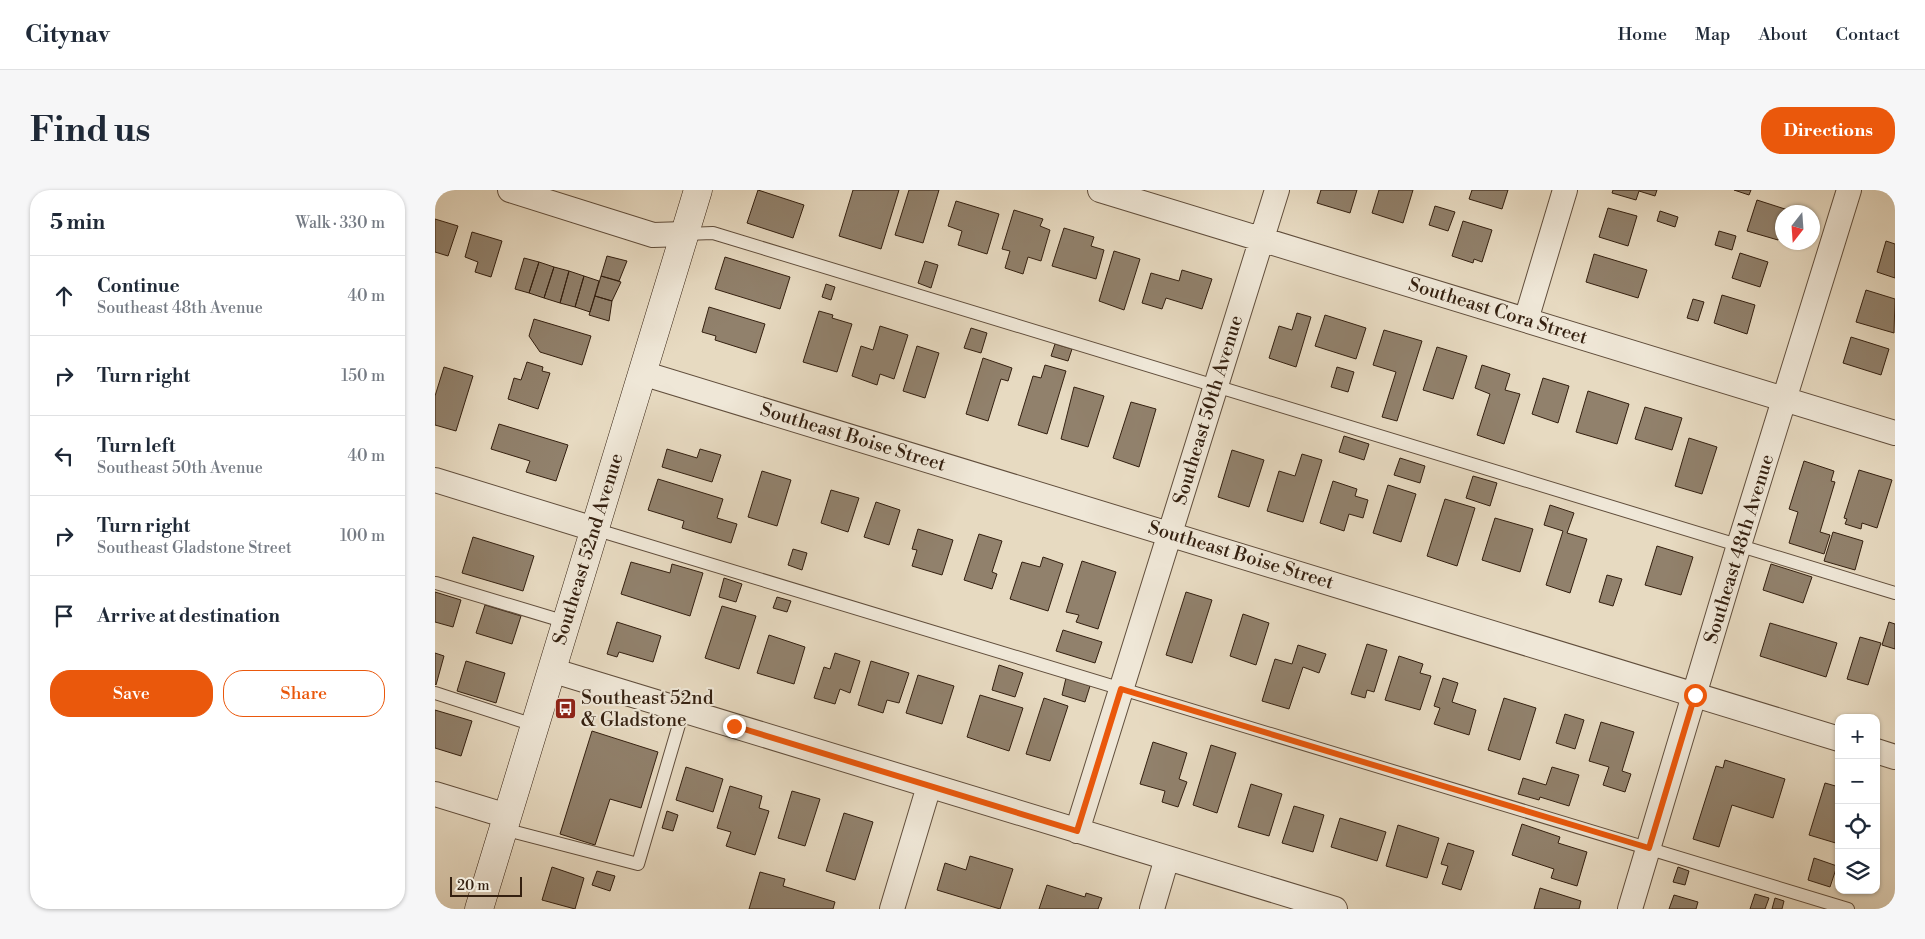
<!DOCTYPE html>
<meta charset="utf-8">
<style>
:root{--surface:#fff;--page:#f6f6f7;--text:#1f2937;--muted:#747a83;--line:#e0e1e3;--accent:#ea580c}
body{margin:0;font-family:"Libre Bodoni",serif;background:var(--page);color:var(--text)}
.controls{position:absolute;right:15px;bottom:15px;display:grid;overflow:hidden;border-radius:10px;box-shadow:0 1px 4px #0004}
.controls button{width:45px;height:45px;display:grid;place-items:center;padding:0;border:0;border-bottom:1px solid var(--line);background:var(--surface);color:var(--text);font:25px sans-serif}
.compass{position:absolute;left:1340px;top:15px;width:45px;height:45px;border-radius:50%;background:var(--surface);box-shadow:0 1px 4px #0004;rotate:197deg}
.scale{position:absolute;left:15px;bottom:12px;width:72px;box-sizing:border-box;padding-left:5px;border:2px solid #342010;border-top:0;font-size:14px;line-height:18px;white-space:nowrap;color:#342010;-webkit-text-stroke:4px #efe7d7;paint-order:stroke}
.stop{position:absolute;width:15px;height:15px;margin:-11px;border:4px solid #ea580c;border-radius:50%;background:#fff}
.stop.end{background:#ea580c;border-color:#fff;box-shadow:0 1px 5px #0008}
.list{margin:0;padding:0;list-style:none}
h2{display:flex;justify-content:space-between;align-items:center;height:65px;margin:0;padding:0 20px;font-size:21px}
h2 small{font-size:16px;font-weight:400;color:var(--muted)}
.list li{display:grid;grid-template-columns:32px 1fr auto;gap:15px;align-items:center;box-sizing:border-box;height:80px;padding:0 20px;border-top:1px solid var(--line)}
.list b{display:block;font-size:19px;white-space:nowrap}
.list p{margin:0;font-size:16px;white-space:nowrap;color:var(--muted)}
.list em{font-size:16px;font-style:normal;color:var(--muted)}
.actions{display:flex;gap:10px;padding:15px 20px}
.actions a{flex:1;padding:11px 0;border:1px solid var(--accent);border-radius:20px;text-align:center;font-size:18px;color:var(--accent)}
.actions .main{background:var(--accent);color:#fff}
.icon{flex:none;width:28px;height:28px;fill:none;stroke:currentColor;stroke-width:2;stroke-linecap:round;stroke-linejoin:round}
.map{position:relative;flex:none;width:1460px;height:719px;overflow:hidden;border-radius:20px}
header{display:flex;align-items:center;gap:30px;box-sizing:border-box;height:70px;padding:0 25px;background:var(--surface);border-bottom:1px solid var(--line)}
header strong{font-size:24px}
nav{display:flex;gap:28px;margin-inline-start:auto;font-size:18px}
.intro{display:flex;align-items:center;justify-content:space-between;box-sizing:border-box;height:120px;padding:0 30px}
h1{margin:0;font-size:35px}
.button{padding:12px 22px;border-radius:20px;background:var(--accent);color:#fff;font-size:18px;font-weight:700}
main{display:flex;gap:30px;padding:0 30px}
aside{flex:1;background:var(--surface);border-radius:20px;box-shadow:0 1px 4px #0004}
.map>svg:first-child{display:block}
.building{fill:#91816c;stroke:#342010}
.lines{fill:none;stroke-linecap:round;stroke-linejoin:round}
.service-casing{stroke:#614e3c;stroke-width:14}
.minor-casing{stroke:#614e3c;stroke-width:26}
.secondary-casing{stroke:#342010;stroke-width:29}
.service{stroke:#efe7d7;stroke-width:12}
.minor{stroke:#efe7d7;stroke-width:24}
.secondary{stroke:#efe7d7;stroke-width:28}
.route{stroke:#ea580c;stroke-width:6}
.labels{text-anchor:middle;dominant-baseline:central;stroke-width:4;stroke-linejoin:round;paint-order:stroke}
.street-label{font-size:19px;fill:#342010;stroke:#efe7d7}
.poi-label{font-size:19px;fill:#342010;stroke:#efe7d7;text-anchor:start}
</style>
<header>
<strong>Citynav</strong>
<nav><a>Home</a><a>Map</a><a>About</a><a>Contact</a></nav>
</header>
<div class="intro"><h1>Find us</h1><a class="button">Directions</a></div>
<main>
<aside>
<h2>5 min<small>Walk · 330 m</small></h2>
<ul class="list">
<li><svg class="icon" aria-label="ahead" viewBox="0 0 24 24"><path d="M12 20V5M6 11l6-6 6 6"/></svg><div><b>Continue</b><p>Southeast 48th Avenue</p></div><em>40 m</em></li>
<li><svg class="icon" aria-label="right" viewBox="0 0 24 24"><path d="M7 20v-9h11M14 6l5 5-5 5"/></svg><div><b>Turn right</b></div><em>150 m</em></li>
<li><svg class="icon" aria-label="left" viewBox="0 0 24 24"><path d="M17 20v-9H6M10 6l-5 5 5 5"/></svg><div><b>Turn left</b><p>Southeast 50th Avenue</p></div><em>40 m</em></li>
<li><svg class="icon" aria-label="right" viewBox="0 0 24 24"><path d="M7 20v-9h11M14 6l5 5-5 5"/></svg><div><b>Turn right</b><p>Southeast Gladstone Street</p></div><em>100 m</em></li>
<li><svg class="icon" aria-label="arrive" viewBox="0 0 24 24"><path d="M6 21V4h12l-3 4 3 4H6"/></svg><div><b>Arrive at destination</b></div></li>
</ul>
<div class="actions"><a class="main">Save</a><a>Share</a></div>
</aside>
<div class="map">
<svg width="1460" height="719" viewBox="0 0 1460 719">
<rect width="100%" height="100%" fill="#e7dac1"/>
<filter id="stains"><feTurbulence type="fractalNoise" baseFrequency=".004" numOctaves="4"/><feColorMatrix values="0 0 0 0 .2 0 0 0 0 .09 0 0 0 0 .02 0 0 0 .5 -.17"/></filter>
<radialGradient id="worn" r=".72"><stop offset=".6" stop-color="#630" stop-opacity="0"/><stop offset="1" stop-color="#630" stop-opacity=".3"/></radialGradient>
<path class="building" d="M323 0 369 15 358 48 312 33Z
M418 0H464L446 59 404 46Z
M474 0H504L488 53 460 45Z
M886 0H922L915 23 882 13Z
M944 0H978L968 33 937 23Z
M1037 0H1073L1067 19 1034 9Z
M1178 0H1222L1220 6 1204 1 1201 10 1177 3Z
M1299 0H1316L1314 5Z
M1322 10 1353 20 1352 22H1348V37L1343 50 1312 41Z
M521 11 564 24 552 64 523 55 527 41 513 36Z
M1000 16 1020 22 1013 41 994 35Z
M1173 18 1202 26 1193 56 1164 47Z
M579 20 608 29 605 36 615 40 606 71 593 67 588 84 570 78 575 61 567 59Z
M1225 21 1243 27 1240 37 1222 31Z
M0 29 23 36 13 66 0 62Z
M1028 31 1057 40 1047 72 1039 69 1038 73 1017 66Z
M629 38 659 47 656 56 669 60 661 89 617 76Z
M1284 41 1301 46 1297 60 1280 55Z
M37 42 67 51 56 87 40 82 43 72 30 67Z
M1451 51 1460 54V88L1442 82Z
M679 61 705 69 689 120 664 111Z
M1305 63 1333 72 1325 97 1297 88Z
M1159 64 1212 80 1203 108 1151 92Z
M172 66 192 71 184 91 166 86Z
M290 67 355 87 345 119 280 99Z
M89 68 104 72 94 103 80 99Z
M490 71 503 75 496 98 483 93Z
M104 72 119 77 109 108 94 103Z
M119 77 134 81 125 113 109 108Z
M747 80 777 89 767 119 731 108 727 119 707 113 716 83 744 91Z
M134 81 149 86 140 117 125 113Z
M149 86 164 91 155 122 140 117Z
M166 86 186 92 177 111 160 106Z
M391 94 400 97 396 110 387 107Z
M1431 100 1460 109 1459 143 1421 132Z
M1287 105 1320 115 1312 144 1279 133Z
M160 106 177 111 174 131 154 125Z
M1258 109 1269 112 1263 131 1252 128Z
M274 117 330 134 321 163 280 150 281 146 267 142Z
M384 121 398 125 397 128 417 134 402 182 368 172Z
M862 123 876 127 861 177 834 168 844 136 857 140Z
M890 125 931 138 921 169 880 156Z
M99 129 156 146 147 175 105 162 94 146Z
M445 136 473 145 459 189 445 184 442 195 417 186 426 156 438 160Z
M536 138 552 143 546 163 529 158Z
M949 140 987 151 962 231 947 227 961 182 938 175Z
M1416 147 1454 159 1446 185 1408 173Z
M620 154 637 159 633 171 616 166Z
M482 156 504 163 490 208 468 201Z
M1002 157 1032 166 1018 209 988 200Z
M548 168 577 178 573 191 566 189 553 231 531 224Z
M92 172 108 177 107 181 115 183 103 219 73 209 79 188 86 190Z
M610 175 631 181 612 244 583 235 598 186 606 188Z
M1047 175 1075 184 1070 200 1085 204 1069 254 1042 245 1055 204 1040 198Z
M9 177 38 186 21 241 0 235V206Z
M902 177 919 182 913 202 896 197Z
M1108 188 1134 196 1123 233 1097 224Z
M639 197 669 206 653 257 626 249Z
M1153 201 1194 214 1182 254 1141 242Z
M696 212 721 219 704 277 678 268Z
M1210 217 1247 228 1237 260 1200 249Z
M64 234 133 255 121 291 91 282 95 271 56 259Z
M909 246 934 254 929 270 904 262Z
M1254 248 1282 257 1267 304 1240 296Z
M232 259 262 268 265 259 286 265 277 292 227 277Z
M797 260 829 270 814 317 783 307Z
M867 264 887 270 868 332 832 321 844 281 860 286Z
M965 268 990 276 985 293 959 285Z
M1369 271 1399 281 1396 291 1400 292 1385 342 1395 345 1389 364 1354 353 1363 322 1354 319Z
M1424 280 1457 290 1442 338 1427 333 1426 339 1410 334 1412 329 1409 328Z
M327 281 356 290 342 336 313 327Z
M1038 286 1062 293 1055 316 1031 308Z
M223 289 288 309 282 328 302 334 296 353 247 338 249 331 213 320Z
M898 291 922 299 920 306 933 310 928 328 914 324 909 341 885 333Z
M953 295 981 304 966 352 938 343Z
M396 300 424 308 413 342 386 333Z
M1010 309 1040 318 1022 376 992 366Z
M441 312 465 320 454 355 429 347Z
M1115 315 1139 323 1132 343 1152 349 1135 403 1111 395 1128 341 1109 335Z
M1060 328 1098 339 1085 382 1047 370Z
M483 339 518 350 507 385 477 376 482 360 477 359Z
M1398 342 1428 351 1420 380 1389 371Z
M544 344 567 351 557 382 562 384 557 399 529 390Z
M38 347 99 366 88 401 27 383Z
M1222 356 1258 367 1246 405 1210 395Z
M358 359 372 363 367 380 353 375Z
M608 367 628 374 613 421 575 409 587 372 605 377Z
M647 371 681 382 663 439 641 432 644 425 631 422Z
M196 372 235 383 237 374 268 383 255 426 186 404Z
M1336 374 1377 387 1368 413 1328 400Z
M1172 385 1187 389 1178 416 1164 412Z
M289 388 307 394 301 412 284 407Z
M0 402 26 410 18 437 0 432Z
M751 402 777 410 757 473 731 465Z
M342 407 356 411 352 422 338 418Z
M50 415 86 426 77 454 41 443Z
M287 416 321 426 304 479 270 468Z
M808 424 834 433 821 475 795 466Z
M182 432 226 446 218 472 184 462 182 467 172 464Z
M1454 432 1460 434V459L1447 455Z
M1335 433 1402 453 1391 487 1325 466Z
M628 440 667 452 660 473 621 461Z
M334 445 370 457 359 494 322 483Z
M1425 447 1446 453 1433 495 1412 489Z
M932 454 952 460 939 502 932 500 930 508 916 504Z
M863 455 891 464 884 483 868 477 854 519 827 511 840 469 857 474Z
M0 463 9 466 1 495 0 494Z
M400 463 425 471 415 503 405 499 400 514 379 508 389 477 395 479Z
M964 466 988 474 985 483 996 486 985 520 950 510Z
M31 471 70 483 61 513 22 501Z
M436 471 474 483 464 513 452 510 448 523 423 515Z
M564 475 588 483 580 507 557 500Z
M483 485 519 496 507 534 471 523Z
M631 488 655 496 650 512 627 505Z
M1008 488 1023 493 1017 512 1041 520 1034 545 999 534 1005 518 999 516Z
M545 505 588 518 574 561 532 547Z
M609 508 633 516 615 571 591 564Z
M1069 508 1101 518 1085 570 1053 560Z
M0 520 37 531 26 566 0 558Z
M1130 524 1149 530 1140 559 1121 553Z
M1166 532 1199 542 1187 581 1196 584 1190 602 1168 595 1174 577 1154 571Z
M157 541 223 562 206 618 175 609 160 655 125 644Z
M718 552 752 563 744 589 752 592 743 617 727 612 730 601 705 594Z
M776 555 801 563 782 623 758 615Z
M1290 570 1350 589 1338 628 1297 615 1284 657 1258 649 1281 576 1288 578Z
M251 577 288 589 278 622 241 610Z
M1117 577 1144 585 1134 616 1105 607 1104 610 1083 604 1088 588 1111 595Z
M1390 593 1404 597V654L1374 645Z
M816 594 847 604 834 646 803 637Z
M295 596 327 606 324 618 334 621 320 665 291 656 296 642 282 638Z
M357 601 385 609 370 656 343 648Z
M859 616 889 625 878 662 847 653Z
M232 621 243 625 238 641 227 638Z
M409 623 438 632 420 690 391 681Z
M905 628 951 642 942 671 896 657Z
M1087 634 1125 647 1123 653 1152 662 1142 696 1116 688 1119 679 1077 665Z
M963 635 1004 648 992 688 951 676Z
M1013 653 1039 661 1026 700 1007 694 1013 676 1006 674Z
M535 666 578 679 565 719 502 700 510 673 531 680Z
M1379 668 1402 676 1395 697 1373 690Z
M117 677 149 688 140 719 107 710Z
M1243 677 1254 681 1250 695 1238 692Z
M162 681 180 686 175 701 157 695Z
M325 682 350 689 348 696 400 712 398 719H314Z
M612 695 650 707 651 703 667 708 663 719H604Z
M1105 698 1146 711 1144 719H1099Z
M1320 704 1334 708 1330 719H1315Z
M1239 705 1263 712 1261 719H1234Z
M1340 708 1349 711 1347 719H1337Z"/>
<g class="lines">
<defs>
<path id="service" d="M250 44 278 43 1460 403
M159 339 1413 719
M1 393 131 432
M0 503 99 535
M68 639 203 674 248 521"/>
<path id="minor" d="M75 0 218 45 250 44
M665 0 1460 243
M1091 130 1130 0
M207 183 1404 549
M0 290 159 339
M116 480 900 719
M1441 561 1460 567
M0 604 72 626
M642 641 842 0
M457 719 494 596
M717 719 732 668
M1195 719 1304 355 1414 0"/>
<path id="secondary" d="M44 719 263 0"/>
</defs>
<use href="#service" class="service-casing"/>
<use href="#minor" class="minor-casing"/>
<use href="#secondary" class="secondary-casing"/>
<use href="#service" class="service"/>
<use href="#minor" class="minor"/>
<use href="#secondary" class="secondary"/>
</g>
<g class="lines">
<path class="route" d="M299 536 642 641 686 499 1214 658 1260 505"/>
</g>
<defs>
<symbol id="bus-square" viewBox="-11 -11 22 22"><rect x="-9" y="-9" width="18" height="18" rx="4" fill="#8f2418" stroke="#efe7d7"/><path d="M-5-6H5V4H4V6H2V4H-2V6H-4V4H-5ZM-3.5-4V0h7V-4ZM-3.5 1.2v1.5H-2V1.2ZM2 1.2v1.5H3.5V1.2Z" fill="#fff"/></symbol>
</defs>
<g fill-rule="evenodd">
<use href="#bus-square" x="118" y="506" width="25" height="25"/>
</g>
<g class="labels">
<g class="street-label">
<text transform="translate(1063 121) rotate(17)">Southeast Cora Street</text>
<text transform="translate(773 220) rotate(-73)">Southeast 50th Avenue</text>
<text transform="translate(418 247) rotate(17)">Southeast Boise Street</text>
<text transform="translate(153 359) rotate(-73)">Southeast 52nd Avenue</text>
<text transform="translate(1304 359) rotate(-73)">Southeast 48th Avenue</text>
<text transform="translate(806 365) rotate(17)">Southeast Boise Street</text>
</g>
<g class="poi-label">
<text x="146" y="508">Southeast 52nd<tspan x="146" dy="22">&amp; Gladstone</tspan></text>
</g>
</g>
<rect width="100%" height="100%" filter="url(#stains)"/>
<rect width="100%" height="100%" fill="url(#worn)"/>
</svg>
<div class="controls">
<button>+</button>
<button>−</button>
<button><svg class="icon" aria-label="locate" viewBox="0 0 24 24"><circle cx="12" cy="12" r="6"/><path d="M12 2v4M12 18v4M2 12h4M18 12h4"/></svg></button>
<button><svg class="icon" aria-label="layers" viewBox="0 0 24 24"><path d="M12 4l9 5-9 5-9-5zM3 14l9 5 9-5"/></svg></button>
</div>
<svg class="compass" viewBox="-18 -18 36 36"><path d="M0-13l5 13h-10z" fill="#e53935"/><path d="M0 13l5-13h-10z" fill="#747a83"/></svg>
<div class="scale">20 m</div>
<div class="stop" style="left:1260px;top:505px"></div>
<div class="stop end" style="left:299px;top:536px"></div>
</div>
</main>
